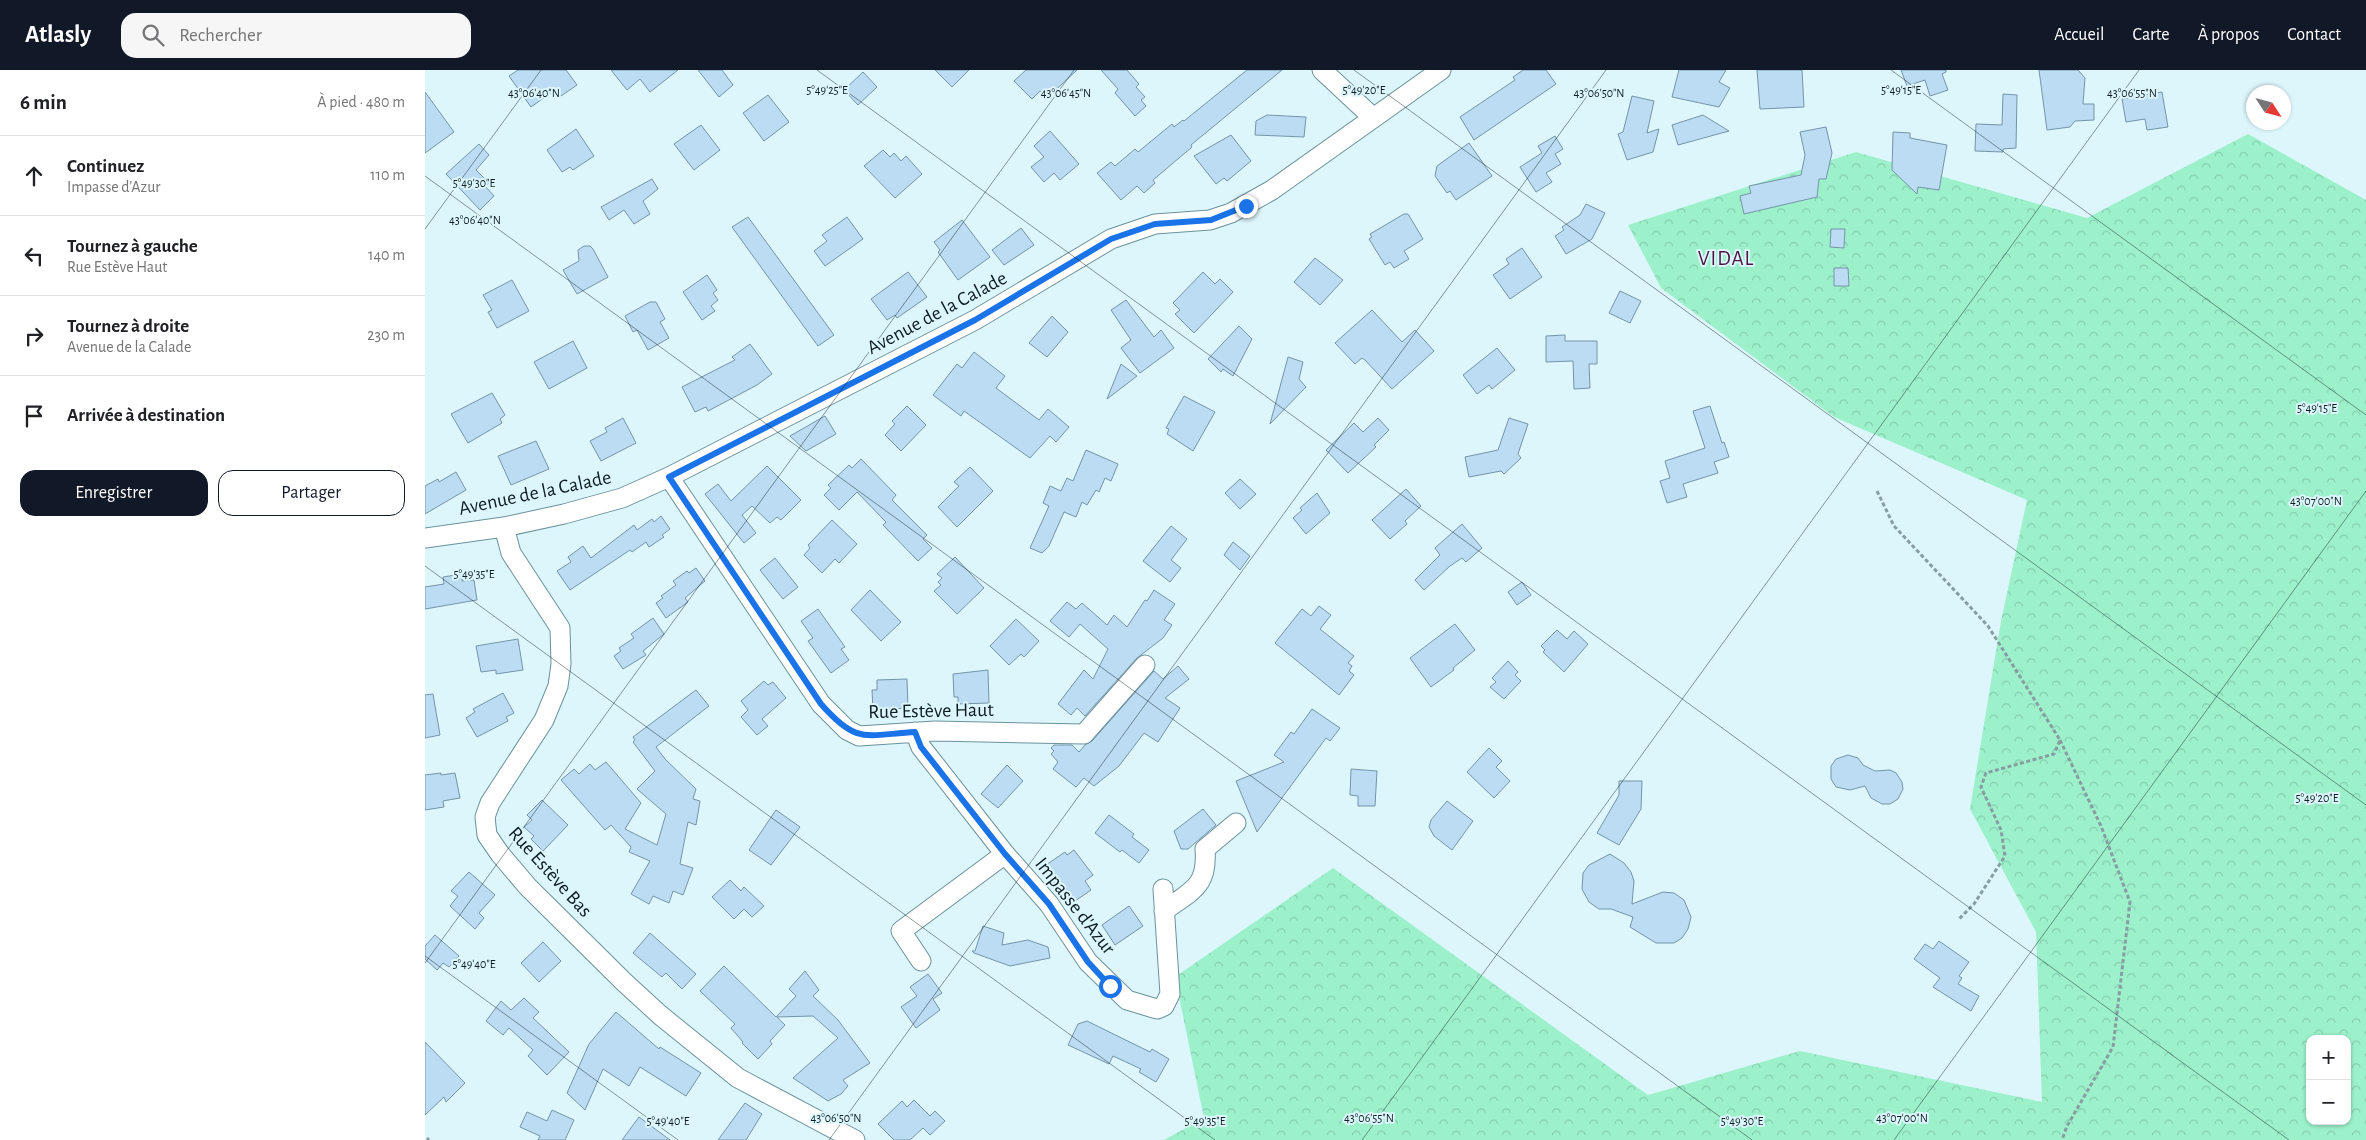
<!DOCTYPE html>
<html lang="fr">
<meta charset="utf-8">
<style>
:root{--surface:#fff;--page:#f6f6f6;--text:#202124;--muted:#757577;--line:#e0e0e0;--accent:#111827}
body{margin:0;font-family:"Alegreya Sans",sans-serif;background:var(--page);color:var(--text)}
.controls{position:absolute;right:15px;bottom:15px;display:grid;overflow:hidden;border-radius:10px;box-shadow:0 1px 4px #0004}
.controls button{width:45px;height:45px;display:grid;place-items:center;padding:0;border:0;border-bottom:1px solid var(--line);background:var(--surface);color:var(--text);font:25px sans-serif}
.compass{position:absolute;left:1821px;top:15px;width:45px;height:45px;border-radius:50%;background:var(--surface);box-shadow:0 1px 4px #0004;rotate:126deg}
.stop{position:absolute;width:15px;height:15px;margin:-11px;border:4px solid #1a73e8;border-radius:50%;background:#fff}
.stop.end{background:#1a73e8;border-color:#fff;box-shadow:0 1px 5px #0008}
.list{margin:0;padding:0;list-style:none}
h2{display:flex;justify-content:space-between;align-items:center;height:65px;margin:0;padding:0 20px;font-size:21px}
h2 small{font-size:16px;font-weight:400;color:var(--muted)}
.list li{display:grid;grid-template-columns:32px 1fr auto;gap:15px;align-items:center;box-sizing:border-box;height:80px;padding:0 20px;border-top:1px solid var(--line)}
.list b{display:block;font-size:19px;white-space:nowrap}
.list p{margin:0;font-size:16px;white-space:nowrap;color:var(--muted)}
.list em{font-size:16px;font-style:normal;color:var(--muted)}
.actions{display:flex;gap:10px;padding:15px 20px}
.actions a{flex:1;padding:11px 0;border:1px solid var(--accent);border-radius:15px;text-align:center;font-size:18px;color:var(--accent)}
.actions .main{background:var(--accent);color:#fff}
.icon{flex:none;width:28px;height:28px;fill:none;stroke:currentColor;stroke-width:2;stroke-linecap:round;stroke-linejoin:round}
.map{position:relative;flex:none;width:1941px;height:1070px;overflow:hidden}
header{display:flex;align-items:center;gap:30px;box-sizing:border-box;height:70px;padding:0 25px;background:var(--accent);color:#fff}
header strong{font-size:24px}
nav{display:flex;gap:28px;margin-inline-start:auto;font-size:18px}
.search{width:350px;height:45px;background:var(--page);display:flex;align-items:center;gap:12px;box-sizing:border-box;padding:0 18px;border-radius:15px;color:var(--muted);font-size:19px}
main{display:flex}
aside{flex:1;background:var(--surface)}
.map>svg:first-child{display:block}
.forest{fill:url(#forest-crowns);fill-rule:evenodd}
.building{fill:#bbdcf3;stroke:#7594a8}
.lines{fill:none;stroke-linecap:round;stroke-linejoin:round}
.minor-casing{stroke:#6a929b;stroke-width:21}
.path{stroke:#879da2;stroke-width:3;stroke-dasharray:4 2.5;stroke-linecap:butt}
.minor{stroke:#fff;stroke-width:19}
.route{stroke:#1a73e8;stroke-width:6}
.ticks{fill:none;stroke:#0d1d21;stroke-width:1;stroke-opacity:0.45}
.labels{text-anchor:middle;dominant-baseline:central;stroke-width:4;stroke-linejoin:round;paint-order:stroke}
.street-label{font-size:20px;fill:#0d1d21;stroke:#dcf6fc}
.neighbourhood-label{font-size:21px;letter-spacing:1px;fill:#4d1642;stroke:#dcf6fc}
.ticks-label{font-size:12px;text-anchor:middle;fill:#0d1d21;stroke:#dcf6fc;stroke-width:4;stroke-linejoin:round;paint-order:stroke}
</style>
<header>
<strong>Atlasly</strong>
<div class="search"><svg class="icon" aria-label="search" viewBox="0 0 24 24"><circle cx="10" cy="10" r="6"/><path d="M15 15l6 6"/></svg>Rechercher</div>
<nav><a>Accueil</a><a>Carte</a><a>À propos</a><a>Contact</a></nav>
</header>
<main>
<aside>
<h2>6 min<small>À pied · 480 m</small></h2>
<ul class="list">
<li><svg class="icon" aria-label="ahead" viewBox="0 0 24 24"><path d="M12 20V5M6 11l6-6 6 6"/></svg><div><b>Continuez</b><p>Impasse d'Azur</p></div><em>110 m</em></li>
<li><svg class="icon" aria-label="left" viewBox="0 0 24 24"><path d="M17 20v-9H6M10 6l-5 5 5 5"/></svg><div><b>Tournez à gauche</b><p>Rue Estève Haut</p></div><em>140 m</em></li>
<li><svg class="icon" aria-label="right" viewBox="0 0 24 24"><path d="M7 20v-9h11M14 6l5 5-5 5"/></svg><div><b>Tournez à droite</b><p>Avenue de la Calade</p></div><em>230 m</em></li>
<li><svg class="icon" aria-label="arrive" viewBox="0 0 24 24"><path d="M6 21V4h12l-3 4 3 4H6"/></svg><div><b>Arrivée à destination</b></div></li>
</ul>
<div class="actions"><a class="main">Enregistrer</a><a>Partager</a></div>
</aside>
<div class="map">
<svg width="1941" height="1070" viewBox="0 0 1941 1070">
<defs>
<pattern id="forest-crowns" width="20" height="18" patternUnits="userSpaceOnUse" patternTransform="scale(1.25)"><rect width="20" height="18" fill="#9cf1cb"/><path d="M2 6a3 3 0 1 1 6 0M12 15a3 3 0 1 1 6 0" fill="none" stroke="#85ceae"/></pattern>
</defs>
<rect width="100%" height="100%" fill="#dcf6fc"/>
<path class="forest" d="M1823 64 1941 130V1070H739L779 1048 750 907 908 798 1223 1025 1375 981 1617 1032 1611 862 1545 739 1576 551 1602 430 1409 347 1236 218 1203 155 1431 82 1662 148ZM1885 969H1922V1051H1885Z"/>
<path class="building" d="M93 0H141L152 15 136 26 131 19 106 37 84 6Z
M186 0H253L225 22 215 9 202 20Z
M273 0H297L308 15 294 27Z
M510 0H544L527 17Z
M601 0H652L622 28 615 21 607 29 589 11Z
M676 0H702L714 14 711 17 720 27 716 30 721 36 710 46 690 23 693 19Z
M822 0H857L766 75 767 77 728 110 730 113 719 123 712 116 696 130 672 103 686 92 690 96 710 79 713 82 747 54 749 57 758 50 759 51Z
M1098 0H1121L1131 14 1049 70 1035 47 1090 10 1088 7Z
M1254 0H1301L1294 12 1305 18 1294 37 1247 27Z
M1332 0H1377L1379 37 1335 39Z
M1476 0H1521V2L1517 4 1523 20 1505 26 1500 10 1482 16Z
M1614 0H1653L1660 8 1658 34H1669V50L1650 51 1645 57 1622 60Z
M438 2 452 17 433 35 419 20Z
M0 22 29 62 0 83Z
M1737 22 1743 57 1722 60 1720 49 1701 52 1697 29Z
M1578 24 1592 25 1591 78 1578 79V82L1550 81 1551 54 1577 55Z
M343 25 364 52 339 71 318 43Z
M1207 26 1229 31 1222 63 1234 59 1228 82 1202 90 1193 64 1198 62Z
M842 45 881 47 879 67 830 65 831 51Z
M1278 45 1304 61 1253 75 1247 55Z
M276 55 295 80 269 100 249 74Z
M1401 57 1407 83 1401 109H1394L1392 127 1319 144 1315 126 1326 123 1324 116 1376 105 1380 85 1375 62Z
M151 59 169 86 148 100 145 97 137 102 122 80Z
M625 61 654 94 635 110 629 103 619 112 606 97 619 87 609 76Z
M1468 62 1485 63V68L1522 75 1514 120 1493 117 1492 124 1467 100Z
M806 65 826 91 802 111 799 108 791 114 769 86Z
M1130 66 1138 79 1130 84 1136 94 1121 103 1127 112 1111 122 1095 97 1117 83 1113 76Z
M1044 73 1067 106 1031 130 1025 121 1022 123 1010 106 1012 96Z
M54 74 64 85 51 100 64 113 60 116 69 126 55 140 21 104Z
M458 80 465 87 469 83 476 91 481 86 497 104 470 128 439 96Z
M227 109 233 119 218 131 225 144 209 154 199 140 184 150 176 137Z
M1161 134 1180 143 1167 169 1141 184 1130 166 1139 160 1137 157 1155 145Z
M979 144H983L998 169 979 181 984 189 969 198 965 192 960 195 944 169 947 167 945 164Z
M323 147 409 265 393 276 307 157Z
M422 147 438 169 400 196 389 181 402 171 397 165Z
M537 150 565 187 533 210 513 182 515 180 509 172Z
M596 158 609 175 579 195 567 180Z
M1406 159H1420L1419 178 1405 177Z
M159 176H165L168 179 183 207 152 224 138 200 154 191 153 180Z
M1097 178 1117 207 1085 229 1068 205 1084 194 1081 189Z
M890 188 918 210 895 235 869 212Z
M1409 198H1423L1424 216H1409Z
M483 202 502 227 472 248 470 245 462 250 446 229Z
M778 202 790 214 795 209 808 222 769 263 750 244 755 240 748 233Z
M282 205 292 220 288 223 293 230 286 236 290 241 277 250 258 222Z
M87 210 104 241 72 258 63 242 67 240 58 225Z
M1195 221 1216 231 1205 253 1184 243Z
M701 230 729 267 736 260 749 278 715 303 696 278 706 270 686 240Z
M225 232H231L240 249 235 252 244 268 223 280 212 260 208 262 200 246Z
M947 240 977 272 990 260 1009 281 967 319 940 290 937 288 930 294 910 273Z
M627 246 643 262 622 287 604 273Z
M814 256 827 269 808 306 798 299 796 302 783 289Z
M1140 265V271H1172V294H1164L1165 318 1149 319 1148 291 1121 292V266Z
M148 271 162 298 124 319 109 292Z
M325 274 347 304 332 315 283 341 281 337 270 342 257 317 310 290 307 287Z
M1072 278 1090 300 1067 319 1064 315 1052 324 1038 305Z
M549 282 580 306 571 318 614 350 623 339 644 357 631 372 625 366 605 388 539 341 536 346 508 325 532 294 537 298Z
M863 287 878 292 874 309 881 317 845 354Z
M696 294 712 306 682 329Z
M67 323 80 345 75 349 77 353 43 373 26 344Z
M759 326 790 342 768 381 742 364 744 359 741 358Z
M482 336 501 355 476 381 460 365 470 354 467 351Z
M1285 336 1297 373 1299 372 1304 387 1289 392 1293 403 1258 414 1262 427 1242 433 1235 411 1245 408 1240 391 1280 378 1268 341Z
M400 346 411 364 381 381 365 366Z
M198 348 211 373 176 391 165 371 182 362 180 358Z
M953 348 964 360 949 375 951 377 923 403 901 380 929 353 938 362Z
M1084 348 1103 354 1093 384 1096 388 1079 404 1076 401 1044 407 1040 387 1073 380Z
M111 371 124 399 86 415 73 386Z
M661 380 693 394 686 411 680 408 674 422 671 420 662 435 657 432 651 447 639 442 624 476 617 483 605 478 624 436 618 433 625 416 636 421 642 408 648 411Z
M436 389 471 425 467 430 502 465 498 469 507 478 493 491 458 455 461 452 432 422 414 440 399 425 406 418 403 415 424 395 427 398Z
M342 396 376 430 356 450 352 447 345 453 327 436 317 445 331 463 319 473 280 424 293 414 306 431Z
M545 397 568 421 532 457 513 437 534 416 529 412Z
M31 402 41 420 0 444V416L13 409 14 412Z
M815 409 831 424 815 439 800 423Z
M981 419 996 436 980 451 982 454 965 469 947 450Z
M892 423 905 443 881 464 868 448 877 440 875 438Z
M236 446 245 459 237 465 239 467 224 477 221 472 207 482 205 480 145 520 132 501 146 492 143 487 158 476 166 488 209 455 212 460 227 449 229 452Z
M407 450 432 474 414 493 410 489 397 503 379 485 385 478 383 475Z
M1037 454 1057 478 1041 492 1037 488 1025 496 999 520 990 510 1015 485 1010 478Z
M746 456 762 469 746 490 756 498 745 512 718 491Z
M808 472 825 486 815 500 799 485Z
M530 487 559 518 532 544 509 521 516 515 513 512 517 508 512 504Z
M350 488 373 517 358 529 335 500Z
M271 498 280 511 260 528 263 532 241 548 231 533 238 528 236 526 251 515 248 511 262 501 264 503Z
M37 504V511L49 510 52 530 0 539V517L19 514 18 507Z
M1097 512 1106 525 1092 535 1083 522Z
M445 520 476 552 456 571 426 540Z
M729 520 750 534 739 550 747 555 738 568 712 588 660 646 652 638 646 645 633 634 659 600 668 609 683 579 655 554 644 567 625 551 642 532 651 539 657 533 682 555 689 545 702 557 720 530 722 531Z
M894 536 906 545 895 559 929 586 923 593 927 596 924 601 929 605 914 625 850 573 877 539 886 546Z
M393 539 420 577 416 579 424 590 406 603 383 571 388 568 376 551Z
M228 548 239 564 218 581 221 585 198 599 189 586 196 581 194 578 209 568 206 564Z
M591 549 614 571 599 587 596 584 584 595 565 576Z
M1030 554 1050 580 1028 598 1029 600 1006 617 985 588Z
M1132 560 1142 569 1149 561 1163 574 1139 602 1118 582 1120 580 1116 576Z
M93 569 98 600 71 604V600L56 602 51 576Z
M1083 591 1093 602 1090 605 1096 611 1079 629 1065 617 1071 612 1067 608Z
M753 596 764 609 740 628 755 638 733 672 719 663 694 696 669 716 659 708 651 717 628 699 633 692 626 684 629 681 626 678 629 675H647L654 682 660 675 667 671 729 601 738 609Z
M563 600 564 633 533 634V627H529L528 604Z
M482 609 483 638 448 640 447 620H452V610Z
M339 611 343 615 348 612 361 628 337 649 343 656 332 665 316 647 323 640 316 631Z
M271 620 284 636 231 677 240 689 271 719 268 729 275 731 271 755 263 752 255 794 268 798 258 825 248 821 244 833 228 826 224 834 206 824 225 791 204 782 206 777 186 755 180 760 136 710 149 699 154 704 165 694 170 700 181 692 216 733 200 759 232 775 241 744 212 719 230 701 208 672 210 670 208 667Z
M78 623 89 643 81 647 83 651 52 667 41 648 50 642 48 639Z
M8 624 15 665 0 668V625Z
M887 639 915 658 905 671 901 668 832 762 811 711 859 692 849 685 866 662 869 664Z
M1064 678 1077 691 1071 697 1085 711 1069 728 1042 702Z
M1423 685 1433 688 1438 695 1450 701 1465 700 1471 703 1477 712 1478 719 1473 729 1465 734H1457L1446 728 1440 716 1425 720 1411 717 1406 709V696L1411 689Z
M582 695 598 711 573 738 556 724Z
M926 699 952 701 950 736H933V726L925 725Z
M16 703V705L30 703 35 728 18 731 19 737 0 740V705Z
M1194 711H1217L1216 739 1194 775 1172 763 1194 725Z
M117 730 143 755 118 781 106 769 109 766 99 757 107 750 102 745Z
M1022 731 1048 751 1027 780 1009 766 1004 757 1006 750Z
M778 739 791 755 763 779H756L749 761Z
M351 740 375 757 346 795 324 780Z
M684 745 709 764 707 767 724 780 714 793 697 780 695 782 670 763Z
M649 780 668 805 660 811 666 820 650 831 638 814 632 817 618 797 640 782 642 785Z
M1185 784 1199 793 1206 802 1209 811 1207 834 1238 822 1249 823 1259 830 1266 847 1263 859 1257 868 1249 873H1231L1205 857 1208 847 1186 839H1174L1164 832 1157 819 1158 803 1164 795Z
M44 802 70 825 54 843 59 848 50 859 25 836 33 826 26 821Z
M305 810 316 821 319 817 339 836 327 847 319 839 309 849 287 827Z
M704 836 718 856 690 875 677 855Z
M558 856 579 863 577 875 603 870 623 877 625 888 585 896 549 883 547 881H550Z
M225 863 271 904 257 919 241 903 237 907 208 883Z
M10 865 34 886 24 897 18 893 12 900 0 889V876Z
M1514 871 1544 892 1534 906 1537 908 1533 914 1554 926 1546 941 1508 917 1515 908 1489 889 1500 874 1508 879Z
M118 872 136 891 114 912 96 893Z
M299 896 351 947 371 926 364 919 380 901 394 920 388 926 413 950 445 993 418 1010 423 1016 416 1024 403 1031 368 1008 413 968 388 946 352 947 360 955 345 971 347 974 333 989 317 973 318 972 306 958 310 954 275 921Z
M503 904 517 923 508 929 515 940 491 958 476 937 492 926 485 917Z
M99 928 114 942 108 948 144 982 122 1005 103 986 108 980 84 958 78 965 61 951 76 931 86 940Z
M191 942 234 979 235 977 276 1003 261 1026 215 997 204 1016 178 999 160 1040 142 1023 164 974Z
M662 951 725 982 727 979 744 989 731 1012 714 1002 716 999 688 986 684 994 643 975 653 954Z
M0 972 40 1013 21 1032 19 1027 0 1045Z
M489 1030 505 1046 510 1041 520 1051 505 1065 498 1058 485 1070H469L453 1054 477 1031 482 1037Z
M320 1033 337 1044 321 1070H293Z
M127 1040 149 1050 140 1070H113L115 1066 95 1057 102 1042 122 1051Z
M214 1047 245 1070H197Z"/>
<g class="lines">
<defs>
<path id="minor" d="M897 0 942 42 947 49
M244 407 396 634 422 660 434 666 510 661 659 664 720 595
M79 457 86 483 135 558 136 594 133 616 119 650 65 733 60 747 62 765 75 784 103 817 199 912 235 945 313 1008 430 1070
M0 468 79 457 139 444 197 428 244 407 550 250 686 169 730 154 785 150 806 143 847 120 1016 0
M490 662 496 677 580 784 624 834 663 892 702 930 732 939 739 936 745 924 738 819
M739 841C767 820 783 817 780 779L811 753
M496 891 476 861 580 784"/>
</defs>
<use href="#minor" class="minor-casing"/>
<path class="path" d="M1452 421 1469 456 1563 556 1635 670 1629 684 1561 703 1556 717 1576 760 1580 786 1549 834 1534 849
M1635 670 1676 756 1705 832 1688 977 1642 1056 1637 1070
M2 1068 4 1070"/>
<use href="#minor" class="minor"/>
</g>
<g class="lines">
<path class="route" d="M685 916 663 892 624 834 580 784 496 677 490 662C440 665 432 675 396 634L244 407 550 250 686 169 730 154 786 150 821 136"/>
</g>
<path class="ticks" d="M392 0 1864 1070M929 0 1941 735M1466 0 1941 345M0 106 1327 1070M0 159 116 0M0 496 790 1070M0 886 253 1070M0 893 649 0M404 1070 1181 0M937 1070 1714 0M1469 1070 1941 421"/>
<g class="labels">
<g class="street-label">
<text transform="translate(512 243) rotate(-28)">Avenue de la Calade</text>
<text transform="translate(110 423) rotate(-12)">Avenue de la Calade</text>
<text transform="translate(506 641) rotate(-1)">Rue Estève Haut</text>
<text transform="translate(125 802) rotate(48)">Rue Estève Bas</text>
<text transform="translate(650 836) rotate(52)">Impasse d'Azur</text>
</g>
<g class="neighbourhood-label">
<text x="1301" y="188">VIDAL</text>
</g>
</g>
<g class="ticks-label">
<text x="402" y="24">5°49'25"E</text>
<text x="1476" y="24">5°49'15"E</text>
<text x="939" y="24">5°49'20"E</text>
<text x="109" y="27">43°06'40"N</text>
<text x="641" y="27">43°06'45"N</text>
<text x="1174" y="27">43°06'50"N</text>
<text x="1707" y="27">43°06'55"N</text>
<text x="49" y="117">5°49'30"E</text>
<text x="50" y="154">43°06'40"N</text>
<text x="1892" y="342">5°49'15"E</text>
<text x="1891" y="435">43°07'00"N</text>
<text x="49" y="508">5°49'35"E</text>
<text x="1892" y="732">5°49'20"E</text>
<text x="49" y="898">5°49'40"E</text>
<text x="411" y="1052">43°06'50"N</text>
<text x="944" y="1052">43°06'55"N</text>
<text x="1477" y="1052">43°07'00"N</text>
<text x="243" y="1055">5°49'40"E</text>
<text x="780" y="1055">5°49'35"E</text>
<text x="1317" y="1055">5°49'30"E</text>
</g>
</svg>
<div class="controls">
<button>+</button>
<button>−</button>
</div>
<svg class="compass" viewBox="-18 -18 36 36"><path d="M0-13l5 13h-10z" fill="#e53935"/><path d="M0 13l5-13h-10z" fill="#757577"/></svg>
<div class="stop" style="left:685px;top:916px"></div>
<div class="stop end" style="left:821px;top:136px"></div>
</div>
</main>
